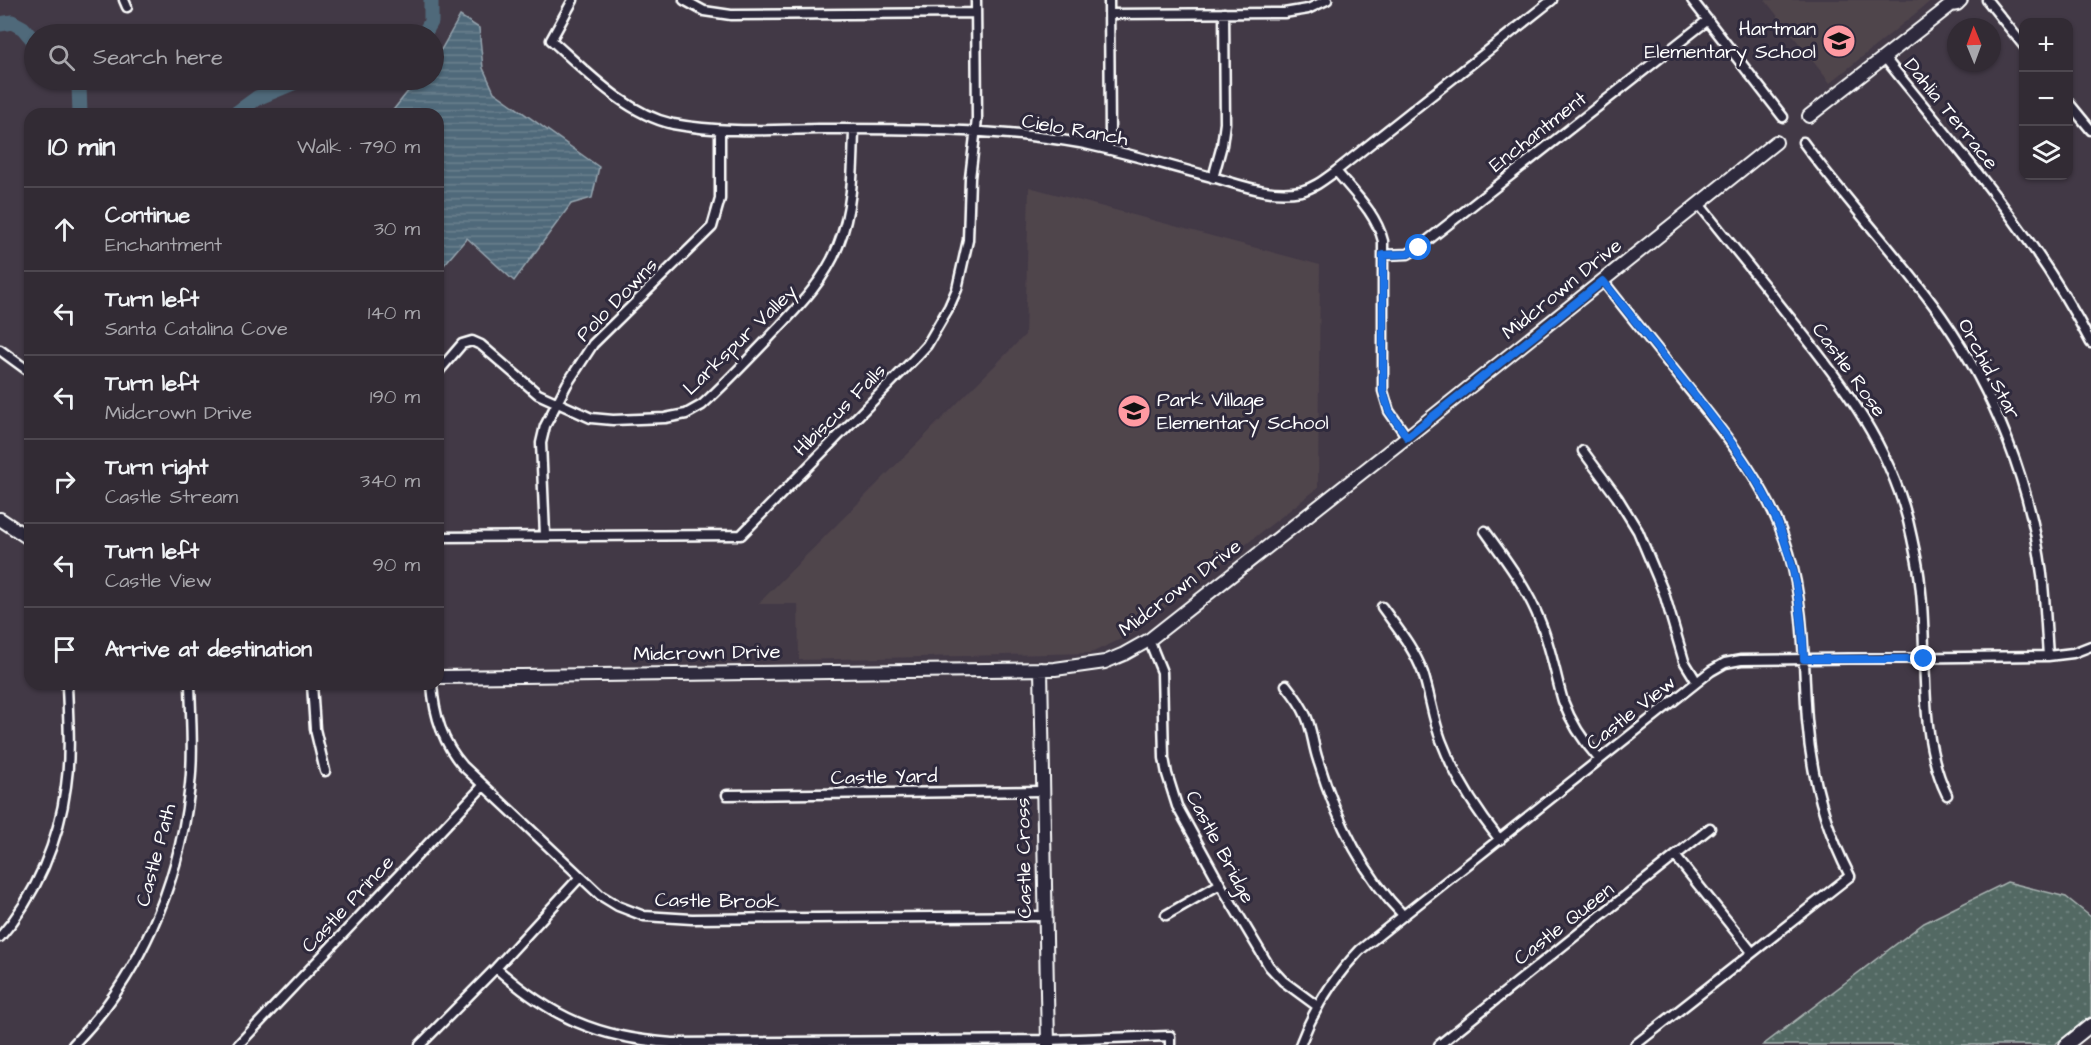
<!DOCTYPE html>
<meta charset="utf-8">
<style>
:root{--surface:#322b34;--page:#3a333c;--text:#f1f3f6;--muted:#a8a7ac;--line:#4d474f}
body{margin:0;font-family:"Architects Daughter",sans-serif;background:var(--page);color:var(--text)}
.controls{position:absolute;right:18px;top:18px;display:grid;overflow:hidden;border-radius:12px;box-shadow:0 2px 4px #0004}
.controls button{width:54px;height:54px;display:grid;place-items:center;padding:0;border:0;border-bottom:2px solid var(--line);background:var(--surface);color:var(--text);font:30px sans-serif}
.compass{position:absolute;left:1947px;top:18px;width:54px;height:54px;border-radius:50%;background:var(--surface);box-shadow:0 2px 4px #0004;rotate:359deg}
.stop{position:absolute;width:18px;height:18px;margin:-14px;border:4px solid #1a73e8;border-radius:50%;background:#fff}
.stop.end{background:#1a73e8;border-color:#fff;box-shadow:0 2px 6px #0008}
.list{margin:0;padding:0;list-style:none}
h2{display:flex;justify-content:space-between;align-items:center;height:78px;margin:0;padding:0 24px;font-size:26px}
h2 small{font-size:20px;font-weight:400;color:var(--muted)}
.list li{display:grid;grid-template-columns:39px 1fr auto;gap:18px;align-items:center;box-sizing:border-box;height:84px;padding:0 24px;border-top:2px solid var(--line)}
.list b{display:block;font-size:22px;white-space:nowrap}
.list p{margin:0;font-size:20px;white-space:nowrap;color:var(--muted)}
.list em{font-size:20px;font-style:normal;color:var(--muted)}
.icon{flex:none;width:33px;height:33px;fill:none;stroke:currentColor;stroke-width:2;stroke-linecap:round;stroke-linejoin:round}
.map{position:relative;flex:none;width:2091px;height:1045px;overflow:hidden}
.search{position:absolute;background:var(--surface);box-shadow:0 2px 4px #0004;left:24px;top:24px;width:420px;height:66px;display:flex;align-items:center;gap:15px;box-sizing:border-box;padding:0 21px;border-radius:33px;color:var(--muted);font-size:22px}
.panel{position:absolute;background:var(--surface);box-shadow:0 2px 4px #0004;left:24px;top:108px;width:420px;height:582px;border-radius:18px}
.map>svg:first-child{display:block}
.built{fill:#4f444c}
.park{fill:url(#park-dots);stroke:#a9b4b2;stroke-width:1.5}
.water{fill:url(#water-rules);stroke:#96a5af;stroke-width:1.5}
.lines{fill:none;stroke-linecap:round;stroke-linejoin:round}
.river{stroke:#50697a;stroke-width:15}
.street-casing{stroke:#fff;stroke-width:13}
.secondary-casing{stroke:#fff;stroke-width:16}
.street{stroke:#2f2a3d;stroke-width:8}
.secondary{stroke:#2f2a3d;stroke-width:12}
.route{stroke:#1a73e8;stroke-width:8}
.labels{text-anchor:middle;dominant-baseline:central;stroke-width:6;stroke-linejoin:round;paint-order:stroke}
.poi-label{font-size:20px;fill:#fff;stroke:#2f2a3d;text-anchor:end}
.street-label{font-size:20px;fill:#fff;stroke:#2f2a3d}
</style>
<div class="map">
<svg width="2091" height="1045" viewBox="0 0 2091 1045">
<defs>
<pattern id="park-dots" width="8" height="8" patternUnits="userSpaceOnUse" patternTransform="scale(1.5)"><rect width="8" height="8" fill="#536964"/><path d="M2 2h.1M6 6h.1" fill="none" stroke="#6d807b" stroke-width="1.8" stroke-linecap="round"/></pattern>
<pattern id="water-rules" width="6" height="5" patternUnits="userSpaceOnUse" patternTransform="scale(1.5)"><rect width="6" height="5" fill="#50697a"/><path d="M0 2.5h6" fill="none" stroke="#6a808e"/></pattern>
</defs>
<rect width="100%" height="100%" fill="#423946"/>
<filter id="ink" filterUnits="userSpaceOnUse"><feTurbulence type="fractalNoise" baseFrequency=".0167" numOctaves="2"/><feDisplacementMap in="SourceGraphic" scale="12" xChannelSelector="R" yChannelSelector="G"/><feConvolveMatrix kernelMatrix="1 2 1 2 8 2 1 2 1" color-interpolation-filters="sRGB"/></filter>
<g filter="url(#ink)">
<path class="built" d="M1765 0H1932L1830 83Z
M1029 187 1320 265 1318 488 1130 635 1091 653 799 660 798 604H758L1025 335Z"/>
<path class="park" d="M2007 882 2066 897 2091 917V1016L2054 1045H1763L1924 923Z"/>
<path class="water" d="M460 16 479 28 483 68 494 92 599 167 592 198 571 204 514 281 467 238 438 272V114H390L417 80H434V59L442 48Z"/>
<g class="lines">
<path class="river" d="M0 24 12 22 23 28 34 41
M424 34 431 22V0
M76 80 79 85 80 114
M235 114 257 98 300 80"/>
<defs>
<path id="street" d="M124 0 127 7
M573 0 551 40C587 72 625 113 673 124 721 133 770 130 818 129 906 129 994 128 1080 143 1125 152 1168 166 1212 177 1241 185 1270 197 1301 191 1314 188 1325 179 1336 171L1552 0
M684 0 704 11 731 15 976 13
M1692 0 1783 117
M1987 0 2024 46
M1109 14 1284 13 1308 9 1327 0
M1884 57C1958 149 2037 238 2091 343
M2068 102 2091 130
M1803 142C1847 202 1899 256 1942 317 1995 393 2030 482 2042 574 2045 601 2046 628 2048 656
M1108 149 1110 135 1109 0
M1336 171C1354 193 1376 213 1383 241V391L1389 411 1407 437
M1213 178 1222 145 1225 123 1224 13
M1699 204C1728 241 1758 277 1787 314 1842 382 1895 451 1912 538 1915 553 1919 568 1920 583 1929 651 1916 732 1947 795
M1383 255 1408 254 1418 248 1708 20
M1603 281C1631 317 1660 352 1688 388 1729 439 1770 489 1789 553 1805 608 1803 664 1807 720 1811 774 1825 828 1850 876L1635 1045
M0 350 30 372
M438 372 462 344 472 341 481 345 538 394 591 418 613 420 665 418 686 414 702 405C725 384 746 362 767 340 794 311 823 284 838 246 853 209 853 169 854 129
M1583 451 1617 497 1638 531 1664 593 1684 661 1697 682
M1485 531C1506 560 1527 588 1540 621 1551 647 1555 674 1563 701 1571 723 1584 742 1599 759
M545 535 541 443 545 426 567 384 593 344 712 227 720 199V130
M438 537 741 535 915 358 927 345 949 307 957 289 968 240 970 178 977 119 976 0
M1382 607C1397 628 1414 648 1423 673 1430 695 1433 719 1441 740 1455 777 1475 809 1500 840
M1149 640 1162 672 1164 758 1167 774 1177 806 1220 884 1269 966 1283 981 1317 1006
M312 684 315 729 325 771
M432 684C434 715 442 742 463 766L600 895 618 906 644 916 692 919 1045 916
M1286 685C1294 695 1301 704 1306 716 1312 729 1313 746 1318 760 1335 816 1362 873 1403 915
M727 795 1042 791
M1676 857 1752 952
M1166 915 1220 884
M0 937C36 896 59 841 66 786 71 752 68 718 67 684
M496 968C551 1017 597 1038 672 1043L1048 1040 1170 1036V1045
M73 1045C139 977 178 887 189 793 194 757 191 720 190 684
M238 1045 483 786
M420 1045 496 968 580 877
M1300 1045C1314 1008 1333 978 1360 950L1711 671 1725 663 1741 660 2048 656 2073 653 2091 646
M1439 1045 1710 828"/>
<path id="secondary" d="M1809 116 1951 5 1957 4 1961 0
M0 519 30 539
M1041 669 1048 1045
M438 677 1055 669 1105 662 1124 654 1149 640 1407 437 1776 142
M2066 1045 2091 1025"/>
</defs>
<use href="#street" class="street-casing"/>
<use href="#secondary" class="secondary-casing"/>
<use href="#street" class="street"/>
<use href="#secondary" class="secondary"/>
</g>
</g>
<g class="lines" filter="url(#ink)">
<path class="route" d="M1419 248 1408 254 1383 255V391L1389 411 1407 437 1603 281C1632 317 1660 353 1689 388 1722 430 1756 471 1777 521 1796 565 1802 612 1804 659H1924"/>
</g>
<defs>
<symbol id="school-disc" viewBox="-11 -11 22 22"><circle r="9.5" fill="#ff9aa2" stroke="#2f2a3d"/><path d="M0-5L7-2L0 1L-7-2ZM-4 1L0 2.5L4 1V4Q0 6-4 4Z" fill="#111"/></symbol>
</defs>
<g fill-rule="evenodd">
<use href="#school-disc" x="1820" y="22" width="38" height="38"/>
<use href="#school-disc" x="1115" y="392" width="38" height="38"/>
</g>
<g class="labels">
<g class="poi-label">
<text x="1816" y="29">Hartman<tspan x="1816" dy="23">Elementary School</tspan></text>
<text x="1157" y="400" text-anchor="start">Park Village<tspan x="1157" dy="23">Elementary School</tspan></text>
</g>
<g class="street-label">
<text transform="translate(1951 114) rotate(51)">Dahlia Terrace</text>
<text transform="translate(1075 130) rotate(10)">Cielo Ranch</text>
<text transform="translate(1538 132) rotate(-38)">Enchantment</text>
<text transform="translate(1562 289) rotate(-39)">Midcrown Drive</text>
<text transform="translate(617 300) rotate(-46)">Polo Downs</text>
<text transform="translate(740 340) rotate(-44)">Larkspur Valley</text>
<text transform="translate(1989 369) rotate(62)">Orchid Star</text>
<text transform="translate(1849 370) rotate(54)">Castle Rose</text>
<text transform="translate(840 410) rotate(-45)">Hibiscus Falls</text>
<text transform="translate(1180 588) rotate(-37)">Midcrown Drive</text>
<text transform="translate(707 653) rotate(-1)">Midcrown Drive</text>
<text transform="translate(1631 713) rotate(-38)">Castle View</text>
<text transform="translate(884 777) rotate(-1)">Castle Yard</text>
<text transform="translate(1220 847) rotate(62)">Castle Bridge</text>
<text transform="translate(156 855) rotate(-75)">Castle Path</text>
<text transform="translate(1024 858) rotate(-91)">Castle Cross</text>
<text transform="translate(717 901) rotate(1)">Castle Brook</text>
<text transform="translate(348 904) rotate(-47)">Castle Prince</text>
<text transform="translate(1564 924) rotate(-38)">Castle Queen</text>
</g>
</g>
</svg>
<div class="controls">
<button>+</button>
<button>−</button>
<button><svg class="icon" aria-label="layers" viewBox="0 0 24 24"><path d="M12 4l9 5-9 5-9-5zM3 14l9 5 9-5"/></svg></button>
</div>
<svg class="compass" viewBox="-18 -18 36 36"><path d="M0-13l5 13h-10z" fill="#e53935"/><path d="M0 13l5-13h-10z" fill="#a8a7ac"/></svg>
<div class="stop" style="left:1419px;top:248px"></div>
<div class="stop end" style="left:1924px;top:659px"></div>
<div class="search"><svg class="icon" aria-label="search" viewBox="0 0 24 24"><circle cx="10" cy="10" r="6"/><path d="M15 15l6 6"/></svg>Search here</div>
<section class="panel">
<h2>10 min<small>Walk · 790 m</small></h2>
<ul class="list">
<li><svg class="icon" aria-label="ahead" viewBox="0 0 24 24"><path d="M12 20V5M6 11l6-6 6 6"/></svg><div><b>Continue</b><p>Enchantment</p></div><em>30 m</em></li>
<li><svg class="icon" aria-label="left" viewBox="0 0 24 24"><path d="M17 20v-9H6M10 6l-5 5 5 5"/></svg><div><b>Turn left</b><p>Santa Catalina Cove</p></div><em>140 m</em></li>
<li><svg class="icon" aria-label="left" viewBox="0 0 24 24"><path d="M17 20v-9H6M10 6l-5 5 5 5"/></svg><div><b>Turn left</b><p>Midcrown Drive</p></div><em>190 m</em></li>
<li><svg class="icon" aria-label="right" viewBox="0 0 24 24"><path d="M7 20v-9h11M14 6l5 5-5 5"/></svg><div><b>Turn right</b><p>Castle Stream</p></div><em>340 m</em></li>
<li><svg class="icon" aria-label="left" viewBox="0 0 24 24"><path d="M17 20v-9H6M10 6l-5 5 5 5"/></svg><div><b>Turn left</b><p>Castle View</p></div><em>90 m</em></li>
<li><svg class="icon" aria-label="arrive" viewBox="0 0 24 24"><path d="M6 21V4h12l-3 4 3 4H6"/></svg><div><b>Arrive at destination</b></div></li>
</ul>
</section>
</div>
